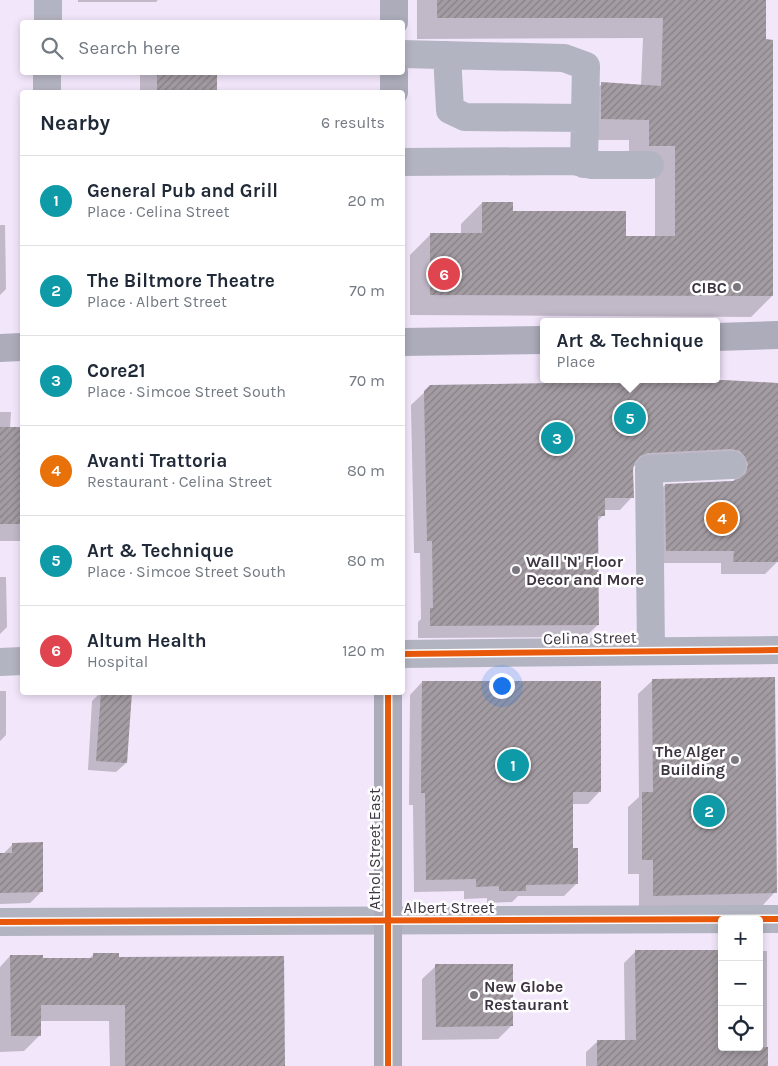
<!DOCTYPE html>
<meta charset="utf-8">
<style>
:root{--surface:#fff;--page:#f6f6f7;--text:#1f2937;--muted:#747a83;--line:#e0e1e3;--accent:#0f766e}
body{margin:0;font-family:Karla,sans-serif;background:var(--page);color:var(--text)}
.controls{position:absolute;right:15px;bottom:15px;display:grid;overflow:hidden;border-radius:5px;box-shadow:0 2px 8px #0003}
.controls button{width:45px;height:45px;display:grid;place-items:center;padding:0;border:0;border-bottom:1px solid var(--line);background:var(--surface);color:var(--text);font:25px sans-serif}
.you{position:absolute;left:501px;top:685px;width:18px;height:18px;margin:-12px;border:4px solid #fff;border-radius:50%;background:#1a73e8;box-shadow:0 0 0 8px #1a73e833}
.badge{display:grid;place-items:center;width:32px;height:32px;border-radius:50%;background:var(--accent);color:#fff;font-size:16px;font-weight:700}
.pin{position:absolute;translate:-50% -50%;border:2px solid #fff;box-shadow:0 1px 5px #0006}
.popup{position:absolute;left:540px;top:318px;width:180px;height:65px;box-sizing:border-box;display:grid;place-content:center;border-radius:5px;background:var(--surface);filter:drop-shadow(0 1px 4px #0005);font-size:16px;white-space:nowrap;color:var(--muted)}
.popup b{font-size:19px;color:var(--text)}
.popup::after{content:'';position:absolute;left:50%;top:100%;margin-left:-10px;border:10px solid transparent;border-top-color:var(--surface)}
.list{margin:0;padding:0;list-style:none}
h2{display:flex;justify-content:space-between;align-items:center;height:65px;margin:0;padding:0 20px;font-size:21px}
h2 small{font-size:16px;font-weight:400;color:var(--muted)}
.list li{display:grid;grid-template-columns:32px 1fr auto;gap:15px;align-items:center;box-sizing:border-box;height:90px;padding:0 20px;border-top:1px solid var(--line)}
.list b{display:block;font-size:19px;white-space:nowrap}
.list p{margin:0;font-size:16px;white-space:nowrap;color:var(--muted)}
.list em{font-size:16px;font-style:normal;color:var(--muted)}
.icon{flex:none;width:28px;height:28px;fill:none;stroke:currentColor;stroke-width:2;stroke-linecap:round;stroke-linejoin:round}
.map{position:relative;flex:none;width:778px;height:1066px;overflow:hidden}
.search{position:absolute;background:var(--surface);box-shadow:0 2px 8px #0003;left:20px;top:20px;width:385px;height:55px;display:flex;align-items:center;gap:12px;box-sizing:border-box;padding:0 18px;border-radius:5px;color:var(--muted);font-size:19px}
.panel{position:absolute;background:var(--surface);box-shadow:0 2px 8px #0003;left:20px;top:90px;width:385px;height:605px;border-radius:5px}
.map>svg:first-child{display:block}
.built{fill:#f2e6fb;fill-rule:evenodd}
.shadow{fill:#0003}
.building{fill:url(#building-hatch)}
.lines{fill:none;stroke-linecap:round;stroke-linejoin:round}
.minor{stroke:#b3b4c1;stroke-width:28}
.major{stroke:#adacbb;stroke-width:28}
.cycleway-casing{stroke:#fdfdfd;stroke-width:9}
.cycleway{stroke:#e8590c;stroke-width:6}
.poi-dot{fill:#7c7681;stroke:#fdfdfd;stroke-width:2}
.labels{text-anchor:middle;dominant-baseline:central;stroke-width:5;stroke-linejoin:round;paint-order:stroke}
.poi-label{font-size:16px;font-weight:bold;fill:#3c3441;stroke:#fdfdfd;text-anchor:end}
.street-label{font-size:16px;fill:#3c3441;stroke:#fdfdfd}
</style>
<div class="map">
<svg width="778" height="1066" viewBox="0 0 778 1066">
<defs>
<pattern id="building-hatch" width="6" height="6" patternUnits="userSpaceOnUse" patternTransform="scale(1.25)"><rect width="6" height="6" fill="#a49ca3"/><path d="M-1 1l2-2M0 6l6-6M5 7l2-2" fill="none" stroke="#878086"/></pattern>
</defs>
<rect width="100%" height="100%" fill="#f4f0f7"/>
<path class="built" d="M0 0H778V1066H0ZM22 22H402V72H22ZM22 92H402V692H22ZM544 322H716V379H544ZM722 920H759V1047H722Z"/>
<path class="shadow" d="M78 0H158L156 2H78Z
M417 0H765L772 296 751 317 410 315V255L431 234H461V224L482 203 512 212 624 237H655V167H629V140H580L581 104 602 84 641 86 643 38 417 39Z
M140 72H216V92H140Z
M0 225H5L6 289 0 295Z
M778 384V561L765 574H721V563H653V498L665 485 734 481 735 477 718 462 635 466H633L632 497 620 510H603V515L597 522 598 625 585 637 418 638V622L421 619 420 553H414L411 405 431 386Z
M0 412H11L10 428H22V541H0Z
M0 577H6L7 627 0 634Z
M653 680 775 892 761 907 639 910V874H628V807L639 797 638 694Z
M422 682 600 791 588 804H572V849L577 883 564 896H518L512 902 487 903V898L464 899V891L414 892 413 805H409L410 695Z
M0 691H6V735L0 741Z
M101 692H113L126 763 116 772 88 770 92 701Z
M13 844 42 891 30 903 0 904V854H3Z
M636 951 722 1047H759V951H767V1066H586V1052L598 1041H625L624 963Z
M94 954 118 959 283 1066H110L109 1021H40V1035L24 1051 0 1052V967L10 956 42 959 88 960Z
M436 966 512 1025 498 1039 422 1040V979Z"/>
<path class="building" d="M437 0H766V39L773 40V296L430 295V233H482V202H513V211H626V236H675V146H649V120L601 119V82L661 86 663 18H437Z
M157 72H217V92H157Z
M724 380 778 383V562H733L734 551H666L665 484 733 481 740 478 746 473 748 464 745 457 740 451 732 449 648 453 640 456 635 462 633 469 634 498H605V516H598L599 625 430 626V608H433L432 541H427L424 391 430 385Z
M0 427H22V524H0Z
M775 677 777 893 653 896V860H642V792H653L652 679Z
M422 681H601V792H573V848H578V884L526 885V891H499V886L476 887V879L426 880 425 793H421Z
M101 692H132L127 763 96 761Z
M43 842V892L0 893V853H12V843Z
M635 950H722V1047H768V1066H597V1040H636Z
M93 953H119V957L284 956 285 1066H125V1005H41V1036H11L10 955H43V958H93Z
M435 964H513V1026L436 1027Z"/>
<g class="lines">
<path class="minor" d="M48 22V0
M402 54 564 58 586 66 584 164
M447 55 450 110 465 117 585 118
M47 92V72
M402 162 574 161 592 165H650
M651 651 649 469 732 465
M402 654 778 650
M0 662 22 661
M0 922 778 919"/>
<path class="major" d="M394 22V0
M394 92V72
M716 337 778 335
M402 342 544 340
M0 348 22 347
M388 1066V692"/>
<defs>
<path id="cycleway" d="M402 654 778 650
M0 922 778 919
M388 1066V692"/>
</defs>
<use href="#cycleway" class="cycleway-casing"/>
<use href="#cycleway" class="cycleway"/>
</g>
<g class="poi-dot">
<circle cx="737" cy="287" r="5"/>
<circle cx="516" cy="570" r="5"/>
<circle cx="735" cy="760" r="5"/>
<circle cx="474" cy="995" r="5"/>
</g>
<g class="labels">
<g class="poi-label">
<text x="727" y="287">CIBC</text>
<text x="526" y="561" text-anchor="start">Wall 'N' Floor<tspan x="526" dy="18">Decor and More</tspan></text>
<text x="725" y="751">The Alger<tspan x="725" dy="18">Building</tspan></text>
<text x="484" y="986" text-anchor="start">New Globe<tspan x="484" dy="18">Restaurant</tspan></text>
</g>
<g class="street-label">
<text transform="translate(590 638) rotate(-1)">Celina Street</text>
<text transform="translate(374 849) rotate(-90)">Athol Street East</text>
<text x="449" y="907">Albert Street</text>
</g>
</g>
</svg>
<div class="controls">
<button>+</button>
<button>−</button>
<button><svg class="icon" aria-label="locate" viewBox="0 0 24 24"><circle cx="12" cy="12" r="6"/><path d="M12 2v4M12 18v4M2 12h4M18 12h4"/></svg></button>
</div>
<div class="you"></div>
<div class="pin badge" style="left:513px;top:765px;background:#0f9aa8">1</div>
<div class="pin badge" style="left:709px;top:811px;background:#0f9aa8">2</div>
<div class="pin badge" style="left:557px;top:438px;background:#0f9aa8">3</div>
<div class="pin badge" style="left:722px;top:518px;background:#e8710a">4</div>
<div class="pin badge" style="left:630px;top:418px;background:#0f9aa8">5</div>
<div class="popup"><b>Art &amp; Technique</b>Place</div>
<div class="pin badge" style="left:444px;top:274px;background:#e0444e">6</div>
<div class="search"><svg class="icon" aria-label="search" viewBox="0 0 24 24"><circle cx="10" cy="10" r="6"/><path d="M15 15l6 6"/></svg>Search here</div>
<section class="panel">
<h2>Nearby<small>6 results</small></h2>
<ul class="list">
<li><span class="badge" style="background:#0f9aa8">1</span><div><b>General Pub and Grill</b><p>Place · Celina Street</p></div><em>20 m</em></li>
<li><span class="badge" style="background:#0f9aa8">2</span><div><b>The Biltmore Theatre</b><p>Place · Albert Street</p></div><em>70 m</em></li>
<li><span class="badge" style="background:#0f9aa8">3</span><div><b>Core21</b><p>Place · Simcoe Street South</p></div><em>70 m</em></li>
<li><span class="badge" style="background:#e8710a">4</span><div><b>Avanti Trattoria</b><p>Restaurant · Celina Street</p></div><em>80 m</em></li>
<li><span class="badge" style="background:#0f9aa8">5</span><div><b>Art &amp; Technique</b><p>Place · Simcoe Street South</p></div><em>80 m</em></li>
<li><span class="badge" style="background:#e0444e">6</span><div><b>Altum Health</b><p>Hospital</p></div><em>120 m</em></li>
</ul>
</section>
</div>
